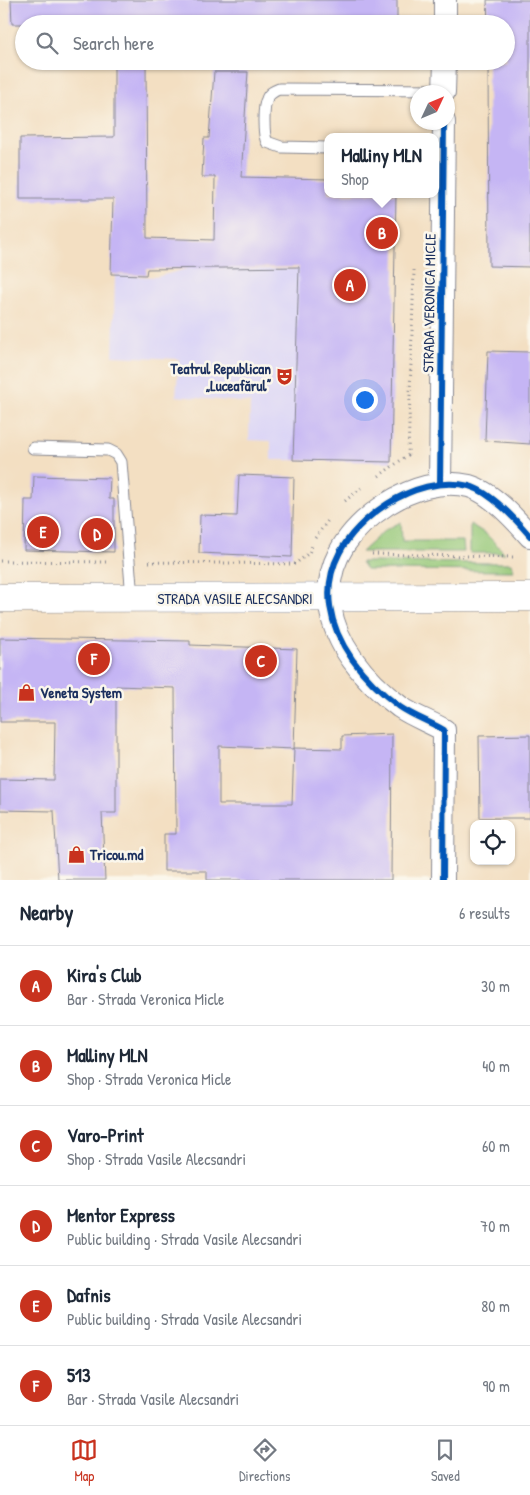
<!DOCTYPE html>
<meta charset="utf-8">
<style>
:root{--surface:#fff;--page:#f6f6f7;--text:#1f2937;--muted:#747a83;--line:#e0e1e3;--accent:#c8321e}
body{margin:0;font-family:"Patrick Hand",sans-serif;background:var(--page);color:var(--text)}
.controls{position:absolute;right:15px;bottom:15px;display:grid;overflow:hidden;border-radius:10px;box-shadow:0 1px 4px #0004}
.controls button{width:45px;height:45px;display:grid;place-items:center;padding:0;border:0;border-bottom:1px solid var(--line);background:var(--surface);color:var(--text);font:25px sans-serif}
.compass{position:absolute;left:410px;top:85px;width:45px;height:45px;border-radius:50%;background:var(--surface);box-shadow:0 1px 4px #0004;rotate:46deg}
.you{position:absolute;left:364px;top:399px;width:18px;height:18px;margin:-12px;border:4px solid #fff;border-radius:50%;background:#1a73e8;box-shadow:0 0 0 8px #1a73e833}
.badge{display:grid;place-items:center;width:32px;height:32px;border-radius:50%;background:var(--accent);color:#fff;font-size:16px;font-weight:700}
.pin{position:absolute;translate:-50% -50%;border:2px solid #fff;box-shadow:0 1px 5px #0006}
.popup{position:absolute;left:324px;top:133px;width:115px;height:65px;box-sizing:border-box;display:grid;place-content:center;border-radius:10px;background:var(--surface);filter:drop-shadow(0 1px 4px #0005);font-size:16px;white-space:nowrap;color:var(--muted)}
.popup b{font-size:19px;color:var(--text)}
.popup::after{content:'';position:absolute;left:50%;top:100%;margin-left:-10px;border:10px solid transparent;border-top-color:var(--surface)}
.list{margin:0;padding:0;list-style:none}
h2{display:flex;justify-content:space-between;align-items:center;height:65px;margin:0;padding:0 20px;font-size:21px}
h2 small{font-size:16px;font-weight:400;color:var(--muted)}
.list li{display:grid;grid-template-columns:32px 1fr auto;gap:15px;align-items:center;box-sizing:border-box;height:80px;padding:0 20px;border-top:1px solid var(--line)}
.list b{display:block;font-size:19px;white-space:nowrap}
.list p{margin:0;font-size:16px;white-space:nowrap;color:var(--muted)}
.list em{font-size:16px;font-style:normal;color:var(--muted)}
.icon{flex:none;width:28px;height:28px;fill:none;stroke:currentColor;stroke-width:2;stroke-linecap:round;stroke-linejoin:round}
.map{position:relative;flex:none;width:530px;height:880px;overflow:hidden}
.search{position:absolute;background:var(--surface);box-shadow:0 1px 4px #0004;left:15px;right:15px;top:15px;height:55px;display:flex;align-items:center;gap:12px;box-sizing:border-box;padding:0 18px;border-radius:28px;color:var(--muted);font-size:19px}
.sheet{height:545px;background:var(--surface)}
nav{display:flex;justify-content:space-around;align-items:center;box-sizing:border-box;height:70px;border-top:1px solid var(--line);background:var(--surface);font-size:14px;color:var(--muted)}
nav a{display:grid;justify-items:center;gap:2px}
nav .on{color:var(--accent)}
.map>svg:first-child{display:block}
.built{fill:#dcd6f6}
.green{fill:#96c878;stroke:#587c6b}
.building{fill:#c5b5f4}
.lines{fill:none;stroke-linecap:round;stroke-linejoin:round}
.lane-casing{stroke:#878790;stroke-width:13}
.street-casing{stroke:#878790;stroke-width:24}
.secondary-casing{stroke:#878790;stroke-width:29}
.path{stroke:#878790;stroke-width:3;stroke-dasharray:1 4;stroke-linecap:butt}
.lane{stroke:#fff;stroke-width:11}
.street{stroke:#fff;stroke-width:22}
.secondary{stroke:#fff;stroke-width:28}
.cycleway-casing{stroke:#fbf7ec;stroke-width:9}
.cycleway{stroke:#0057b8;stroke-width:6}
.labels{text-anchor:middle;dominant-baseline:central;stroke-width:5;stroke-linejoin:round;paint-order:stroke}
.street-label{font-size:15px;fill:#1b2f5e;stroke:#fbf7ec}
.poi-label{font-size:15px;font-weight:bold;fill:#1b2f5e;stroke:#fbf7ec;text-anchor:start}
</style>
<div class="map">
<svg width="530" height="880" viewBox="0 0 530 880">
<rect width="100%" height="100%" fill="#fbf7ec"/>
<filter id="ink" filterUnits="userSpaceOnUse"><feTurbulence type="fractalNoise" baseFrequency=".02" numOctaves="2"/><feDisplacementMap in="SourceGraphic" scale="10" xChannelSelector="R" yChannelSelector="G"/><feConvolveMatrix kernelMatrix="1 2 1 2 8 2 1 2 1" color-interpolation-filters="sRGB"/></filter>
<filter id="wash" filterUnits="userSpaceOnUse"><feTurbulence type="fractalNoise" baseFrequency=".0096" numOctaves="4" result="noise"/><feDisplacementMap in="SourceGraphic" scale="20" xChannelSelector="R" yChannelSelector="G"/><feGaussianBlur stdDeviation="1.12" result="paint"/><feColorMatrix in="noise" values="0 0 0 0 0 0 0 0 0 0 0 0 0 0 0 0 0 1.4 0 .05"/><feComposite in="paint" operator="in"/></filter>
<g filter="url(#wash)">
<rect width="100%" height="100%" fill="#f3dfc2"/>
<path class="built" d="M190 268 395 270 391 461 271 460V441L249 440 250 403 176 396 179 359 113 356 115 275 156 277Z"/>
<path class="green" d="M401 522 402 541H463L464 552H361L385 530Z
M470 524 486 534 505 553H470Z
M361 562 512 563 514 571 366 570Z"/>
<g id="blocks">
<path class="building" d="M11 0H397V24H12Z
M487 0H530V267L489 266 488 61H506V24H488Z
M114 61H146L147 238 214 240 215 177H202L204 138H209L214 72H248L241 177 328 179V194H396L391 462 293 460 299 267 147 269 146 275 111 274 113 199H20V138L114 137Z
M488 351 530 352V444L485 441Z
M239 475 294 477 292 557 199 553 200 515 237 516Z
M34 476 110 478 109 499H114V552L24 550 25 500H33Z
M0 638 190 641V645L297 649 294 749 219 746V804H292L294 748 342 749V736L392 734 391 880H207V871H164V834H176L175 688 116 686V813H102L105 880H58L54 811 0 810V779L54 780 55 722H0Z
M530 735V818H480L479 736Z"/>
</g>
</g>
<g filter="url(#ink)">
<use href="#blocks" fill-opacity="0" stroke="#878790" stroke-width="1"/>
<g class="lines">
<defs>
<path id="lane" d="M328 148 281 147 267 142C263 135 263 106 267 99 269 93 274 91 279 89L444 90
M33 448 108 450 116 454 121 462 132 598"/>
<path id="street" d="M445 24V0
M444 92 445 61
M440 484 444 122
M443 880 444 730C430 722 413 716 400 707 323 650 295 564 387 504 411 489 441 479 469 486 491 492 516 520 530 536"/>
<path id="secondary" d="M0 598 530 597"/>
</defs>
<use href="#lane" class="lane-casing"/>
<use href="#street" class="street-casing"/>
<use href="#secondary" class="secondary-casing"/>
<path class="path" d="M379 476 408 455 414 270
M345 501 361 488
M315 538 329 519
M372 554 513 557
M0 561 108 562
M149 562 295 564 309 553 312 546"/>
<use href="#lane" class="lane"/>
<use href="#street" class="street"/>
<use href="#secondary" class="secondary"/>
<defs>
<path id="cycleway" d="M440 484 444 122
M443 880 444 730C430 722 413 716 400 707 323 650 295 564 387 504 411 489 441 479 469 486 491 492 516 520 530 536"/>
</defs>
<use href="#cycleway" class="cycleway-casing"/>
<use href="#cycleway" class="cycleway"/>
</g>
</g>
<defs>
<symbol id="theatre-bare" viewBox="-9 -9 18 18"><path d="M-5-5.5Q0-4 5-5.5V0Q5 5 0 6Q-5 5-5 0ZM-3.3-2.5H-1v1.5H-3.3ZM1-2.5H3.3v1.5H1ZM-2.8 1Q0 5.5 2.8 1Z" fill="#c8321e" stroke="#fbf7ec" stroke-width="2.5" paint-order="stroke"/></symbol>
<symbol id="shop-bare" viewBox="-9 -9 18 18"><path d="M-5-2.5h2.3a2.7 3.5 0 0 1 5.4 0H5L5.5 6h-11ZM-1.5-2.5h3a1.5 2.3 0 0 0-3 0Z" fill="#c8321e" stroke="#fbf7ec" stroke-width="2.5" paint-order="stroke"/></symbol>
</defs>
<g fill-rule="evenodd">
<use href="#theatre-bare" x="272" y="364" width="25" height="25"/>
<use href="#shop-bare" x="14" y="680" width="25" height="25"/>
<use href="#shop-bare" x="64" y="842" width="25" height="25"/>
</g>
<g class="labels">
<g class="street-label">
<text transform="translate(429 303) rotate(-89)">STRADA VERONICA MICLE</text>
<text x="235" y="598">STRADA VASILE ALECSANDRI</text>
</g>
<g class="poi-label">
<text x="271" y="368" text-anchor="end">Teatrul Republican<tspan x="271" dy="17">„Luceafărul”</tspan></text>
<text x="40" y="692">Veneta System</text>
<text x="90" y="854">Tricou.md</text>
</g>
</g>
</svg>
<div class="controls">
<button><svg class="icon" aria-label="locate" viewBox="0 0 24 24"><circle cx="12" cy="12" r="6"/><path d="M12 2v4M12 18v4M2 12h4M18 12h4"/></svg></button>
</div>
<svg class="compass" viewBox="-18 -18 36 36"><path d="M0-13l5 13h-10z" fill="#e53935"/><path d="M0 13l5-13h-10z" fill="#747a83"/></svg>
<div class="you"></div>
<div class="pin badge" style="left:350px;top:285px">A</div>
<div class="pin badge" style="left:382px;top:233px">B</div>
<div class="popup"><b>Malliny MLN</b>Shop</div>
<div class="pin badge" style="left:261px;top:661px">C</div>
<div class="pin badge" style="left:97px;top:534px">D</div>
<div class="pin badge" style="left:43px;top:532px">E</div>
<div class="pin badge" style="left:94px;top:659px">F</div>
<div class="search"><svg class="icon" aria-label="search" viewBox="0 0 24 24"><circle cx="10" cy="10" r="6"/><path d="M15 15l6 6"/></svg>Search here</div>
</div>
<section class="sheet">
<h2>Nearby<small>6 results</small></h2>
<ul class="list">
<li><span class="badge">A</span><div><b>Kira's Club</b><p>Bar · Strada Veronica Micle</p></div><em>30 m</em></li>
<li><span class="badge">B</span><div><b>Malliny MLN</b><p>Shop · Strada Veronica Micle</p></div><em>40 m</em></li>
<li><span class="badge">C</span><div><b>Varo-Print</b><p>Shop · Strada Vasile Alecsandri</p></div><em>60 m</em></li>
<li><span class="badge">D</span><div><b>Mentor Express</b><p>Public building · Strada Vasile Alecsandri</p></div><em>70 m</em></li>
<li><span class="badge">E</span><div><b>Dafnis</b><p>Public building · Strada Vasile Alecsandri</p></div><em>80 m</em></li>
<li><span class="badge">F</span><div><b>513</b><p>Bar · Strada Vasile Alecsandri</p></div><em>90 m</em></li>
</ul>
</section>
<nav>
<a class="on"><svg class="icon" aria-label="map" viewBox="0 0 24 24"><path d="M3 6l6-2 6 2 6-2v14l-6 2-6-2-6 2zM9 4v14M15 6v14"/></svg>Map</a>
<a><svg class="icon" aria-label="directions" viewBox="0 0 24 24"><path d="M12 3l9 9-9 9-9-9zM9 14v-3h6M13 9l2 2-2 2"/></svg>Directions</a>
<a><svg class="icon" aria-label="saved" viewBox="0 0 24 24"><path d="M7 4h10v16l-5-4-5 4z"/></svg>Saved</a>
</nav>
